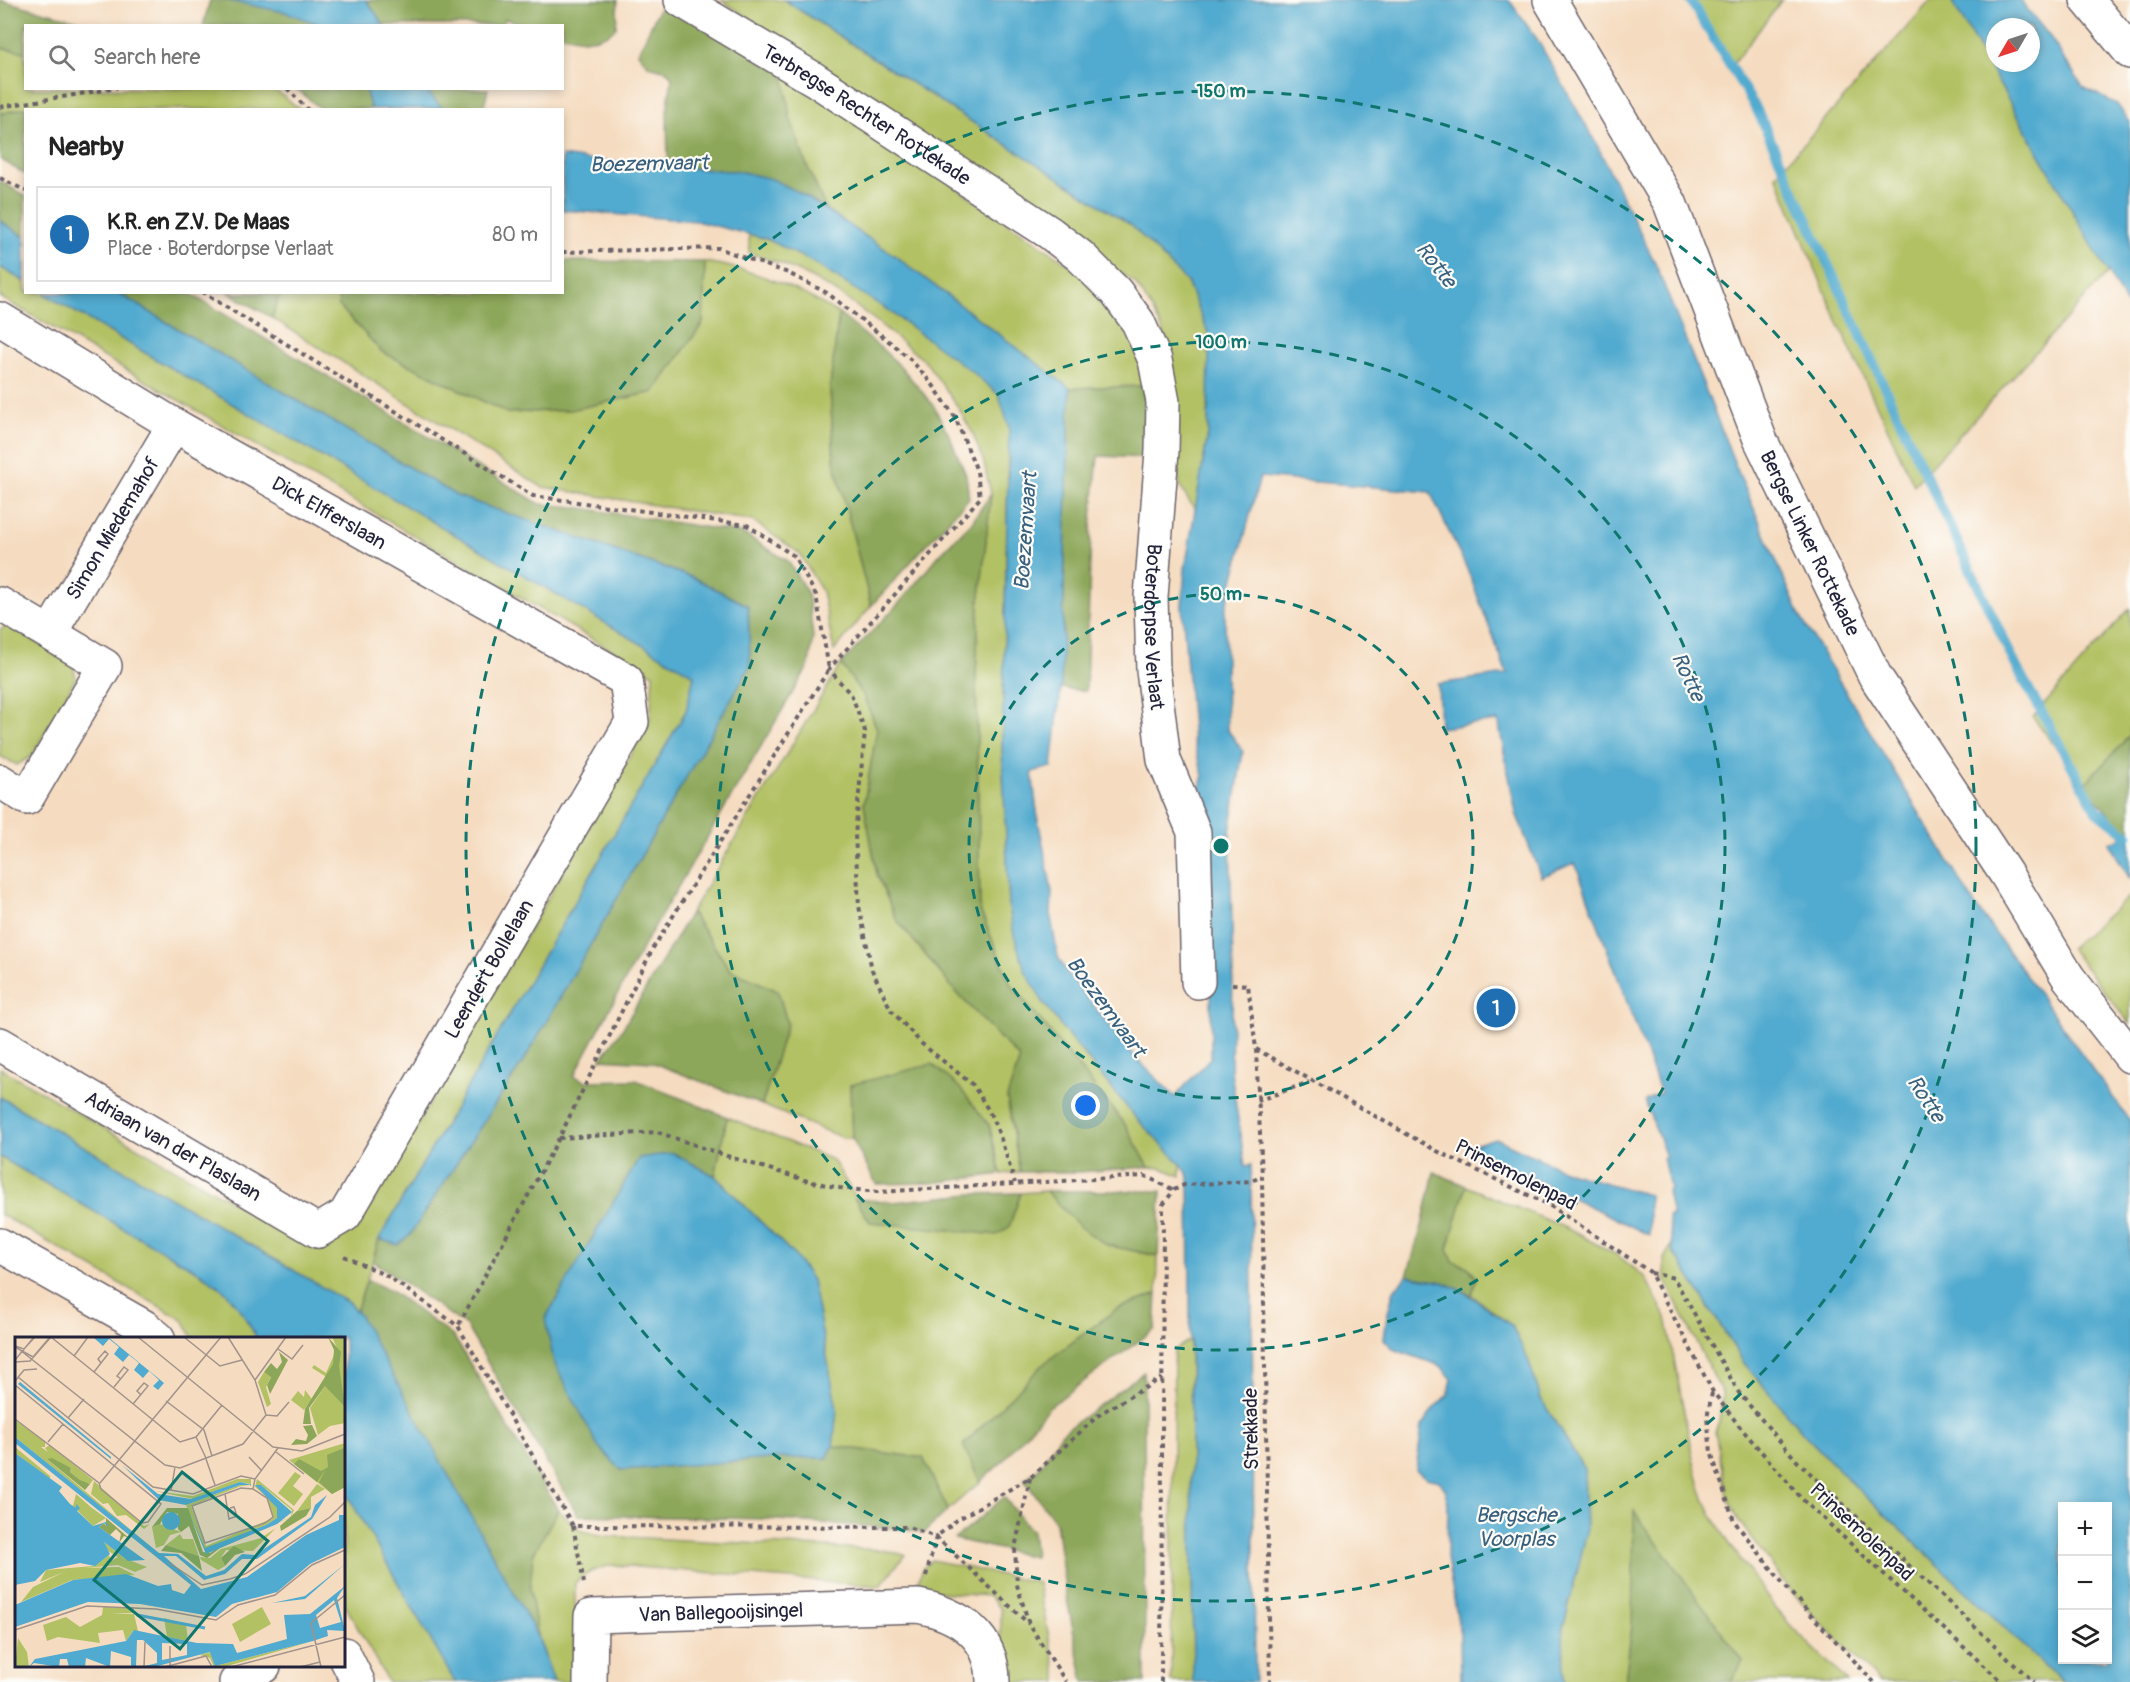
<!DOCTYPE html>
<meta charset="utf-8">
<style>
:root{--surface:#fff;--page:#f6f6f6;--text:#222;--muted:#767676;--line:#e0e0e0;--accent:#1f6fb2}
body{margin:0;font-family:Pangolin,sans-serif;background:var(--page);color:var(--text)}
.controls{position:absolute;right:18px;bottom:18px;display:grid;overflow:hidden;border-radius:0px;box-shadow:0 3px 9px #0003}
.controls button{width:54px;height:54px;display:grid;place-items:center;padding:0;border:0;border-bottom:2px solid var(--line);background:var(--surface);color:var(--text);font:30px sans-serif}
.compass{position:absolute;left:1986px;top:18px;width:54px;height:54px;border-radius:50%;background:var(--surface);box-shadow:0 3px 9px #0003;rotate:231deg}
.you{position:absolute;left:1086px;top:1106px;width:21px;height:21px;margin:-15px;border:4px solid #fff;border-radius:50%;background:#1a73e8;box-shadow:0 0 0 9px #1a73e833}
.badge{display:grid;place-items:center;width:39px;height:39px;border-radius:50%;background:var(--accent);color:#fff;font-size:20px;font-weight:700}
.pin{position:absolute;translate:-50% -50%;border:3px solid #fff;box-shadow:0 2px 6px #0006}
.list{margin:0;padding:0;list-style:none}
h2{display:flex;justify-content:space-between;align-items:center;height:78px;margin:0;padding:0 24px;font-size:26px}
h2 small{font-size:20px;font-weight:400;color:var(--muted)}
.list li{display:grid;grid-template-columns:39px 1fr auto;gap:18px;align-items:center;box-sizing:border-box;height:96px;margin:0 12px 12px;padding:0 12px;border:2px solid var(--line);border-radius:0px}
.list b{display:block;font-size:22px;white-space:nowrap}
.list p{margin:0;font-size:20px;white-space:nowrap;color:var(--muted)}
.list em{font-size:20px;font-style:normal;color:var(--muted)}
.icon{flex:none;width:33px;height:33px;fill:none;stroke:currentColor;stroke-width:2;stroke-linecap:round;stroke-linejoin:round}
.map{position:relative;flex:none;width:2130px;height:1682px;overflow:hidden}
.search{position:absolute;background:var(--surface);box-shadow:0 3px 9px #0003;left:24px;top:24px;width:540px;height:66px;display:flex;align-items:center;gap:15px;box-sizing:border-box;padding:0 21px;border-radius:0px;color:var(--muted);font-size:22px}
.panel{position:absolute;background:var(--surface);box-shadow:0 3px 9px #0003;left:24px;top:108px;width:540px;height:186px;border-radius:0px}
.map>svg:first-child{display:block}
.green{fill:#b2c164;stroke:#6a7250;stroke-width:1.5}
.forest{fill:#8da75a;stroke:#58644a;stroke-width:1.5}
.water{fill:#51aacf;stroke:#3a6685;stroke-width:1.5;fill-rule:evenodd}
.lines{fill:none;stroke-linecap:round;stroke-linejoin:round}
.stream{stroke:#51aacf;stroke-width:10}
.minor-casing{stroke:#6c636a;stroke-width:36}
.path{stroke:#6c636a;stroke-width:4;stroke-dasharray:4.5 4.5;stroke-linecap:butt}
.minor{stroke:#fff;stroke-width:33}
.ring{fill:none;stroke:#0f766e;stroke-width:3;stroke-dasharray:10 8}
.labels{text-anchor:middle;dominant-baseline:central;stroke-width:4.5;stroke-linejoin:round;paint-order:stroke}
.street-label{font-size:20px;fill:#22223b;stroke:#fdfcf7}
.water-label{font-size:21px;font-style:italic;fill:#375f7e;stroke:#fdfcf7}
.inset-river{fill:none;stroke:#51aacf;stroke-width:3}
.inset-road{fill:none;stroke:#a1928b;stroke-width:1.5}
.view{fill:#0f766e;fill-opacity:0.15;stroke:#0f766e;stroke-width:3}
.inset-edge{fill:none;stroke:#22223b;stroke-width:3}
.centre{fill:#0f766e;stroke:#fdfcf7;stroke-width:3}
.ring-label{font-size:18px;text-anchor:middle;font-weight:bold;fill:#0f766e;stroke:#fdfcf7;stroke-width:4.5;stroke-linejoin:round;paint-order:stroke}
</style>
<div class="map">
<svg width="2130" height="1682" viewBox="0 0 2130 1682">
<rect width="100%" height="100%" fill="#fdfcf7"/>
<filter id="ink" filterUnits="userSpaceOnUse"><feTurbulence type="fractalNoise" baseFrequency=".0167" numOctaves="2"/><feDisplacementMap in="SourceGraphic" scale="12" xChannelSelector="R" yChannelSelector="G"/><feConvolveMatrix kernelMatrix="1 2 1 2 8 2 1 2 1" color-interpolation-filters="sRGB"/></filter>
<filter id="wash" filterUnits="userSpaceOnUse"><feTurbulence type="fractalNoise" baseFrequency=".008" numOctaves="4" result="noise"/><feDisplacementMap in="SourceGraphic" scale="24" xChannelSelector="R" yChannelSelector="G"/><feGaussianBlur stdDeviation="1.35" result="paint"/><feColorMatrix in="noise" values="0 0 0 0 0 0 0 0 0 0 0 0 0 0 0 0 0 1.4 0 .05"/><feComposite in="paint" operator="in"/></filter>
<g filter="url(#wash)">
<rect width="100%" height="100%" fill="#f5dcc0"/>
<path class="green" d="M721 0H784L1131 225 1187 282 1209 335 1208 433 1196 511C1191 503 1184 495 1181 487 1165 445 1181 397 1170 353 1165 329 1149 303 1135 283L823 66Z
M1689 0H1782L1729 69Z
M1931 0H1951L2108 273 1914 485 1839 325 1776 175Z
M0 48 25 52 26 88 273 89 300 109 44 110 23 108 0 114Z
M783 70 1086 276 1128 326 1148 386 1070 388 894 255 826 209 805 161 790 118Z
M749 233C811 252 881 305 933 343 955 359 980 374 998 394 1005 402 1006 418 1009 428L1002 747 1009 906 1014 935 1043 1002 1064 1030 1137 1119 1181 1164V1176L1161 1168 1149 1167 1124 1123 1010 983 980 910 976 675 979 605 991 494 984 463 973 434 958 407 926 362 876 321 838 293 808 276 780 263 749 253Z
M705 262C753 269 798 288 839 314L830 387 834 460 871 606 834 651 822 591 799 553 753 521 542 487 272 318 280 293H338L339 306 382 352 507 413 570 410 654 392 703 323Z
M0 267 25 282 26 292 43 293 694 675 686 711 379 1239 367 1280 356 1311 349 1303 0 1097V1068L315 1250 357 1229 650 721 653 674 0 297Z
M2130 608V735L2084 785 2033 717Z
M8 626 72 662 76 678 31 757 17 765 0 756V629Z
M841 664 863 695 877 729 864 804 877 874 896 919 956 992 1020 1059 1007 1098 1020 1172 1001 1174 989 1124 850 1085 852 1138H843L762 1105 787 1023 778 991 730 970 691 912Z
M2130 896V1024L2070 948Z
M727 1117 833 1160 870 1222 1009 1227 1021 1193 1046 1191 1080 1227 1107 1245 1158 1256 1157 1294 1117 1309 1046 1362 964 1445 980 1482 948 1510 923 1458 833 1446 837 1409 812 1280 795 1256 715 1176Z
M0 1157 199 1272 226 1292 240 1309 257 1338H193L183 1320 0 1214Z
M1466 1186 1568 1229 1617 1255 1645 1277 1666 1317 1693 1459 1701 1490 1711 1514 1729 1543 1772 1604 1792 1627 1848 1682H1731L1743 1661 1632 1626 1625 1682H1564L1563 1629 1586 1535 1584 1469 1541 1399 1529 1362 1512 1326 1472 1295 1476 1277C1471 1266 1463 1265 1453 1261L1448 1249Z
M1671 1246 1673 1253 1681 1263 1744 1363 1805 1435 1855 1486 2062 1682H1879L1791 1591 1739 1521 1727 1495 1715 1432 1719 1422 1723 1395 1665 1280 1664 1259Z
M1190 1340 1193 1682H1171L1174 1350Z
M344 1489 455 1682H388L344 1603Z
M558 1510 582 1531 605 1536 882 1550 905 1555 880 1586 613 1565C597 1568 587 1572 575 1583V1682H554C541 1647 521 1592 533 1555 538 1540 550 1524 558 1510Z
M932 1560 1038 1583 1058 1682H1001V1610L989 1596 915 1590 923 1568Z"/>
<path class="forest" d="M0 0 96 25 26 26 25 52 0 48Z
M210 0C239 0 296 10 321 25L203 26Z
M366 0H618L616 28C598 43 584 40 563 35L562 26 527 25 505 19 503 25H384Z
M663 0 783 70 790 118 805 161 826 209 800 193 742 172 668 166 667 112 672 78 667 71 649 66 638 53Z
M297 89H365L371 109H321Z
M425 89H488L483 110 443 109Z
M23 108 44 109 26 110 25 174 0 159V114Z
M0 181 25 196V237L0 221Z
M563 261 705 262 703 323 654 392 570 410 507 413 382 352 339 306 338 293 562 292Z
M118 293H189L540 504 574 507 742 533 788 561 808 594 813 637 809 665 646 941 574 1076 585 1081 636 1080 727 1117 715 1176 673 1153 784 1458H827L833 1446 923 1458 948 1510 924 1533 893 1528 765 1519 578 1515 466 1326 373 1261 379 1239 398 1245 410 1235 529 1052 750 666 748 606 694 578 457 496Z
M229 293H280L272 318Z
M839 314 882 349 902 368 933 405 949 435 966 475 969 498 871 606 834 460 830 387Z
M1148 386V414L1145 458 1098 456 1091 529 1086 691 1061 688 1070 388Z
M991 494 979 605 976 675 980 910 1010 983 1124 1123 1149 1167 1078 1172H1020L1007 1098 1020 1059 956 992 896 919 877 874 864 804 877 729 863 695 841 664 900 602 940 554 971 523Z
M2130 735V839L2084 785Z
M691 912 730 970 778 991 787 1023 762 1105 651 1062 601 1059 623 1028Z
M932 1064 959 1087 989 1125 1001 1174 931 1183 876 1184 852 1138 850 1085Z
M1434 1172 1466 1186 1448 1249 1453 1261 1468 1267 1476 1277 1472 1295 1442 1282 1407 1276 1422 1226Z
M1046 1191H1161L1158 1256 1107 1245 1080 1227Z
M1021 1193 1009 1227 997 1235 870 1222 855 1199 893 1202 971 1194Z
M367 1280 391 1291 454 1337 558 1510 533 1555 530 1589 538 1637 356 1311Z
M1157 1294 1155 1329 1049 1407 1001 1463 980 1482 963 1445 1046 1362 1117 1309Z
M1144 1372 1145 1682H1084L1066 1595 1056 1522 1024 1480 1038 1469 1062 1433Z
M1004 1497 1032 1532 1035 1557 955 1539Z
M1634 1511 1743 1661 1731 1682H1625L1632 1626Z"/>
<path class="water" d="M225 0H366L384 25H321L285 12Z
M784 0H1509L1537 39 1597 145 1656 265 1737 469 1800 616 1975 905 2130 1121V1682H2062L1855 1486 1805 1435 1744 1363 1681 1263 1673 1253 1668 1216H1672L1667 1191 1670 1188 1663 1158 1666 1157 1645 1101 1661 1093 1575 863 1541 877 1516 813 1498 721 1440 728 1438 684 1507 674 1468 571 1430 492 1260 477 1225 611 1227 729 1243 751 1230 832 1233 974 1231 1071 1245 1166 1251 1165 1255 1682H1193L1189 1176 1181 1164 1137 1119 1064 1030 1043 1002 1025 970 1014 935 1009 906 1002 747 1009 428 999 395 971 371 888 310 812 262 767 239 696 221 563 210 562 156 590 160 742 172 772 179 800 193 894 255 1070 388 1061 688 1052 767 1032 772 1038 819 1052 891 1051 918 1058 957 1068 974 1137 1059 1175 1097 1211 1057V845L1213 834 1200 787 1203 775 1193 741 1182 606 1185 569 1208 433 1209 335 1187 282 1131 225ZM2062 1506H2108V1660H2062Z
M1951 0H2020L2050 37 2083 87 2117 104 2130 122V311ZM1995 27H2031V63H1995Z
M365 89H425L443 109H371Z
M0 221 25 237V282L0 267Z
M43 293H118L457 496 694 578 748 606 750 666 529 1052 410 1235 398 1245 379 1239 686 711 694 675Z
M2128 835 2130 839V879L2109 843Z
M0 1097 349 1303 360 1316 538 1637 554 1682H455L344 1489V1338H257L240 1309 226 1292 199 1272 0 1157Z
M1495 1138 1568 1172 1649 1195V1235L1468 1147Z
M673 1153 715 1176 795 1256 812 1280 837 1409 833 1446 827 1458H784L621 1470 598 1446 554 1362 545 1319 639 1158Z
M1407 1276 1442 1282 1465 1292 1512 1326 1529 1362 1541 1399 1584 1469 1586 1535 1563 1629 1564 1682H1461L1460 1634 1447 1558 1448 1504 1445 1489 1439 1481 1426 1478 1416 1470 1422 1426 1431 1412 1448 1395 1452 1379 1441 1366 1393 1349 1384 1339 1387 1316 1394 1290Z"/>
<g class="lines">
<path class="stream" d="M1690 0 1757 110 1895 410 2017 668 2097 811 2128 835"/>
</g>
</g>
<g filter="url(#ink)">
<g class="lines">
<defs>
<g id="minor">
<path id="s1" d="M681 0 814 79 1050 233 1080 256 1116 292 1138 322 1155 360 1163 402 1162 451 1151 597 1153 670 1164 760 1194 832 1198 982"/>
<path id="s2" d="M1550 0 1670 203 1760 439 1875 676 2006 874 2068 977 2130 1056"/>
<path d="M2087 0 2130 52"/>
<path id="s3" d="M0 319 174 425 626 680 632 722 345 1215 318 1231 0 1044"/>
<path d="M0 604 105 666 27 798 0 781"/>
<path id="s4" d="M50 633 174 425"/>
<path d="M0 1245 143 1326 158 1338"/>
<path d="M344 1654 358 1682"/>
<path d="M236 1682 264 1666"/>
<path id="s5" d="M590 1682 591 1616 918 1606C959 1614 993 1636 993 1682"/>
</g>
</defs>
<use href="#minor" class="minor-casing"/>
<path class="path" d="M287 88 308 110
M0 107 117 88
M0 178 26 191
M562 252 718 248 788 273 827 293 885 338 911 360 933 385 955 417 977 471 980 498 829 669 852 696 865 731 855 835 859 906 872 970 891 1010 922 1044 973 1085 989 1111 1000 1136 1015 1183
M202 292 533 496 747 525 794 556 816 595 829 669 653 948 559 1138 458 1326
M1232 984 1248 985 1256 1049 1262 1176 1270 1682
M1256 1049 1437 1151 1549 1205 1650 1272 1713 1392 1740 1427 1804 1501 2002 1682
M1257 1101 1309 1082
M559 1138 657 1132 730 1157 808 1181 840 1188 878 1192 1145 1176 1174 1190
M344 1256 389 1277 458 1326 573 1526 908 1527 936 1537 1029 1624
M1651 1273 1674 1278 1739 1393 1797 1461 2034 1682
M1712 1393 1707 1418 1711 1452 1734 1521 1789 1591 1874 1682
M1030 1478 1015 1548 1017 1585 1029 1624 1066 1682
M573 1526 584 1583
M926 1576 936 1537 957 1520 1031 1477 1101 1413 1162 1378
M1161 1682 1163 1205 1174 1190 1184 1185 1252 1181 1262 1176"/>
<use href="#minor" class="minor"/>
</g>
</g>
<g class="ring">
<circle cx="1221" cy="846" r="252"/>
<circle cx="1221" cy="846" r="504"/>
<circle cx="1221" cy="846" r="755"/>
</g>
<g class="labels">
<g class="street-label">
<text stroke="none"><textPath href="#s1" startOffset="218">Terbregse Rechter Rottekade</textPath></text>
<text stroke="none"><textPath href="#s3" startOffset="382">Dick Elfferslaan</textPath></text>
<text stroke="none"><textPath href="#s4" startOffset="122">Simon Miedemahof</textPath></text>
<text stroke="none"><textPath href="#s2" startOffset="604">Bergse Linker Rottekade</textPath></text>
<text stroke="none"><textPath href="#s1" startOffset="872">Boterdorpse Verlaat</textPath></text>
<text transform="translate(489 969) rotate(-60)">Leendert Bollelaan</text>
<text transform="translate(173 1146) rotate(30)">Adriaan van der Plaslaan</text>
<text transform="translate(1516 1175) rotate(27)">Prinsemolenpad</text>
<text transform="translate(1251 1429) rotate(-91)">Strekkade</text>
<text transform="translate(1862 1532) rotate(43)">Prinsemolenpad</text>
<text stroke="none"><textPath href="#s5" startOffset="196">Van Ballegooijsingel</textPath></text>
</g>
<g class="water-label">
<text transform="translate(649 164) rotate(-1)">Boezemvaart</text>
<text transform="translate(1436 265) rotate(52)">Rotte</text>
<text transform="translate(1026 531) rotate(-86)">Boezemvaart</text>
<text transform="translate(1688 677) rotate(65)">Rotte</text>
<text transform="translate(1106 1007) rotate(54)">Boezemvaart</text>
<text transform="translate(1926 1099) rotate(57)">Rotte</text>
<text x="1516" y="1515">Bergsche<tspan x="1516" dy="24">Voorplas</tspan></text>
</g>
</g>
<g transform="translate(15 1337)">
<rect width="330" height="330" fill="#f5dcc0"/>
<path d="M317 0H330V86L315 89 303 98 295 71 310 49V39L297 31 299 28 311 36 322 11ZM249 35 256 39 251 50 256 67 252 70 243 45ZM290 53 297 62 289 73 276 63 283 54 289 60ZM0 83 30 104V110H26L33 115 30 111 35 108 78 143 75 147 67 145 55 135 56 131 32 122 135 209 0 100ZM330 106V150L317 157 274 123ZM0 110 35 139V142L0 116ZM280 135 286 139 278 149 288 157 279 169 263 156ZM222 142H236V149H226L176 169 191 209 258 181 252 160 240 150 242 142 279 173 276 180 277 173 246 148 241 149 253 157 262 171V181L251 188 190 212 171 168 225 148 235 149V147L225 145 178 162 140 154 178 159ZM79 144 129 189 135 187 129 192 111 178 102 179 93 166 88 167 76 157ZM302 147 310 152 296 160V171L282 174ZM61 157 77 171 91 181 78 189 58 169ZM145 187 166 195 155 198 149 208 141 211 137 190ZM261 191 238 214 211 213 206 221 210 229 203 233 186 223 185 220 195 221 206 212 246 201ZM165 197 168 202H178L184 219 151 208ZM89 205 109 221 132 230 120 235 103 228 69 231 104 230 120 238 57 243 6 265 18 250 49 235 25 245 31 233 78 229 94 218 96 224 103 220 90 212ZM88 270H119V276H95L119 277 123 294H118L111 304 108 293 83 296 85 306 43 300 32 304 28 288 51 280 65 290 87 278ZM247 270 256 287 225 305 217 287ZM149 281 171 287 173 304 152 300ZM3 301 12 315 14 330H0ZM298 304 209 330H199L195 321 185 318 196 315 200 329Z" fill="#b2c164"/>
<path d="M313 0 326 15 324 29 330 70 310 49 294 71 296 87H288L290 72 318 27 319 13ZM264 15 273 23 255 57 252 48 256 40 249 35 256 26 262 32 267 25ZM297 88 302 99 292 107 276 108 281 102 291 104 293 98 288 89ZM329 111 330 150 317 157 304 145 311 132 302 145 279 127 284 122 306 134 313 130 312 118ZM37 121 56 131 55 135 65 143 75 147 70 153 32 122ZM152 171H173L188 215 195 216 209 207 276 180 205 211 192 221 185 218 174 189 166 195 163 192V177L152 175 145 187 137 190ZM296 171 291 179 266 194 265 189 282 174ZM91 181 114 201 109 199 104 206 106 197 101 192 95 198 84 190 89 186 91 189ZM151 208 184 219 187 234 166 216 146 214ZM219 209 230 215 220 218 210 229 206 221Z" fill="#8da75a"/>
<path d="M93 0 149 46 143 53 138 49 144 43 134 34 128 41 119 33 124 26 114 18 108 25 99 17 104 10 94 2 88 9 79 1ZM5 45 96 120V122L3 47ZM0 100 144 216 163 217 191 239 209 233 227 217 240 218 296 180 300 168 312 158 297 182 242 222H227L210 237 189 243 161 219H149L186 252 232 240 291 198 324 183V178H330V210L295 227 262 255 217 267 201 280 125 267 73 265 0 290V268L58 243 111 237 143 249 156 247 157 253 169 257 176 248 0 106ZM0 116 47 150 44 154 55 167 61 171V167L65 171 62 174 78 189 91 185 93 190 89 186 84 190 130 223 113 224 89 205 95 217 80 229 65 226 31 233 20 244 0 248ZM107 128 143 157 176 162 225 145 237 148H225L171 168 144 163ZM240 148H246L277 175 262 187 191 217 173 173 190 211 251 188 262 181V171ZM147 184a9 9 0 1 1 18 0a9 9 0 1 1-18 0ZM330 227 290 262 257 266 290 259ZM330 249 322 261 330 294 312 293 313 299 298 304 200 329 195 315 139 330H126L142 326V316L128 303H122L121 330H116V320L96 314 95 330 71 321 70 330H54L52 322H45L44 330 19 326 14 330 20 322 111 304 119 293 182 306 218 307 222 316 272 302 269 278 295 277ZM319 263 326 285 305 291 301 278ZM147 306 172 307V318L147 323Z" fill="#51aacf" fill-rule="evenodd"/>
<path class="inset-river" d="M122 278 190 291"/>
<path class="inset-road" d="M123 0 258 110 287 114 330 97M169 0 205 29 227 23M0 9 150 128 165 131 228 107 251 78 240 43 213 0M0 9 9 12 20 0M0 10 18 20 35 0M263 12 277 22 288 8M59 19 73 0M0 23 19 0M0 25 15 24 36 0 165 105 181 100 207 68M79 35 93 17 90 14 83 22 86 26M3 40 138 150 178 157 226 139 240 142M240 43 271 0M0 44 9 33 22 32M0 48 146 167 133 185 127 186 86 152 84 146 0 82M99 50 113 33 109 30 102 39 106 42M151 64 189 93 197 119M118 67 133 49 129 46 122 54 126 58M251 78 262 79 274 65M53 81 69 62M181 100 191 121M33 105 48 87M261 115 289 137M234 120 247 134M191 122 200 148M85 146 206 0M226 151 238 152 252 161 258 180 250 186 190 206 177 169ZM238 152 240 142 263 111M156 154 160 130M210 157 214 182 222 179 219 170 215 171M153 225 187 248 215 242 230 237 315 180 330 165M0 293 72 269 141 272 201 283 223 268 260 258 297 228 330 213M155 328V309M129 330 130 305M150 330 191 319 197 330M216 330 330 300M285 330 305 325M306 330 296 286 330 258"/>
<path class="view" d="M167 135 253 204 165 312 79 243Z"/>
<rect width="330" height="330" class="inset-edge"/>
</g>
<circle cx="1221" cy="846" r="9" class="centre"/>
<g class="ring-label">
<text x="1221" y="97">150 m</text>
<text x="1221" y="348">100 m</text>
<text x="1221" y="600">50 m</text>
</g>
</svg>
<div class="controls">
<button>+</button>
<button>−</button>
<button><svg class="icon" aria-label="layers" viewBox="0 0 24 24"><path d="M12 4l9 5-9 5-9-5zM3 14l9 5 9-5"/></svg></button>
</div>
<svg class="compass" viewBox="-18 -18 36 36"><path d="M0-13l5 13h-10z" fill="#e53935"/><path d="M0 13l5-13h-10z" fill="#767676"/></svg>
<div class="you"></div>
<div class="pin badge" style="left:1496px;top:1008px">1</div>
<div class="search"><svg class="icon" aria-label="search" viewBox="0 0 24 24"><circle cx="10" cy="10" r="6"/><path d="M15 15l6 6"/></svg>Search here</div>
<section class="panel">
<h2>Nearby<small></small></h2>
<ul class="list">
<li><span class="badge">1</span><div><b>K.R. en Z.V. De Maas</b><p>Place · Boterdorpse Verlaat</p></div><em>80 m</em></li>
</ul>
</section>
</div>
